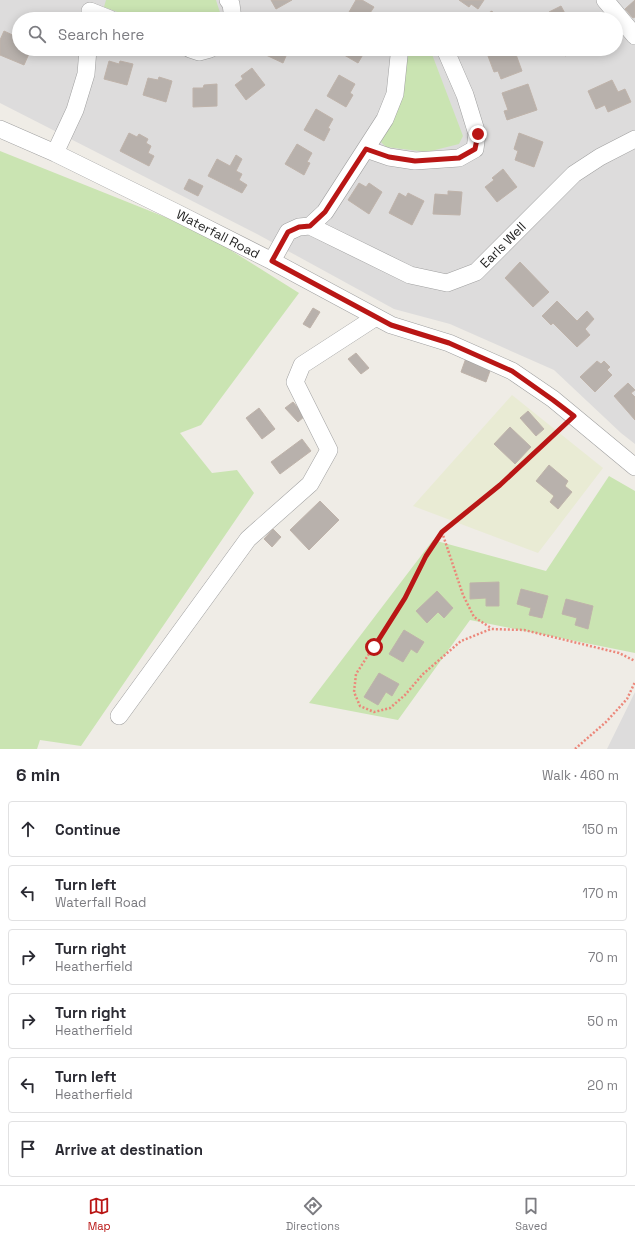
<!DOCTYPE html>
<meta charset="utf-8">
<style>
:root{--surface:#fff;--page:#f7f7f7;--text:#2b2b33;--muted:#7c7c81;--line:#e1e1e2;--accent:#b91615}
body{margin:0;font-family:"Space Grotesk",sans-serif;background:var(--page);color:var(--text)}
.stop{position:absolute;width:12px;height:12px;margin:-9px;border:3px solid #b91615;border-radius:50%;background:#fff}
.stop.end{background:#b91615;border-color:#fff;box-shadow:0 1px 4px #0008}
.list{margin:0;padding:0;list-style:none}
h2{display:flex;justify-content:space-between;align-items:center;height:52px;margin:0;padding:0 16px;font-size:17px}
h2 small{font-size:13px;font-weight:400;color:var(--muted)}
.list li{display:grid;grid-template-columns:26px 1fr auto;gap:12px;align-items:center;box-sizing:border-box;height:56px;margin:0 8px 8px;padding:0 8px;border:1px solid var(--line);border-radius:4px}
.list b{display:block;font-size:15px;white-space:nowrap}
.list p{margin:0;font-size:13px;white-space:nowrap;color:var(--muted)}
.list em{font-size:13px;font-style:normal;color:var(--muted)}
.icon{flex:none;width:22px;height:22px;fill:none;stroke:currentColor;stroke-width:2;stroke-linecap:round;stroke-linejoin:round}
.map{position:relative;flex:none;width:635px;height:749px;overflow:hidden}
.search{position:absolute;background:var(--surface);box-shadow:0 2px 10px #0003;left:12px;right:12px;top:12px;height:44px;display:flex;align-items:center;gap:10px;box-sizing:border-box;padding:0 14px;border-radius:22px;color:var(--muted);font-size:15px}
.sheet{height:436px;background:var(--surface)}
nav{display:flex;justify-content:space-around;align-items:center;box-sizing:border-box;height:56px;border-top:1px solid var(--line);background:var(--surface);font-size:11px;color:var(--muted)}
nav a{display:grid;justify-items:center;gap:2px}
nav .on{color:var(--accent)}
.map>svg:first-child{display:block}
.residential{fill:#dddcdc;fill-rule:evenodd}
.farmland{fill:#e9ebd4}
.grass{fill:#cae4b2}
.building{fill:#b8b1ac;stroke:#bfb3aa}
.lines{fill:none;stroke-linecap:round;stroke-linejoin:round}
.minor-casing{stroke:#a0a0a0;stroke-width:18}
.path{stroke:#ec877a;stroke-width:2.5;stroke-dasharray:2 2;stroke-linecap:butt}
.minor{stroke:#fff;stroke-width:17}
.route{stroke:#b91615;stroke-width:5}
.labels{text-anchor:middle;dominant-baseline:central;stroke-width:3;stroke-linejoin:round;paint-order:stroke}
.street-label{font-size:13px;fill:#1f1f1f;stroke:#fff}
</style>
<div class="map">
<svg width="635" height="749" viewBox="0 0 635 749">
<rect width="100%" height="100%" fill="#efece6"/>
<path class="residential" d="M0 0H635V444L621 433 554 370 450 324 394 309 257 234 0 103ZM19 19H616V49H19Z
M635 692V749H607Z"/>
<path class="farmland" d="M512 395 603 468 538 553 413 506Z"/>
<path class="grass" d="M106 0H216L222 19H136L104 7Z
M406 49H430L463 136 459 144 427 152 386 147 380 141Z
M0 151 200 231 299 293 201 425 180 433 212 473 237 470 254 493 81 746 40 740 37 749H0Z
M609 476 635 491V653L470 620 398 720 309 703 433 540 546 571Z"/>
<path class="building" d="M271 0H292L276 9Z
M356 0H362L374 7 368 16 371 18V19H345Z
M459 0H484L478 9 471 4 469 7Z
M635 0V17L633 18 625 9Z
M561 6 568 19H552L549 12Z
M492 11 496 19H478Z
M4 31 19 38V49H31L24 65 0 55V40Z
M269 49H289L283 63 266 55Z
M340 49H362L365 51 358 63 339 52Z
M507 49H514L522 71 501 79 498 71 494 72 488 56Z
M562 49H578L565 56Z
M109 61 119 64 120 61 133 64 127 85 104 79Z
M252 68 265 85 246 100 235 85 243 79 241 76Z
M339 75 355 84 350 93 353 95 346 107 327 96Z
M159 77 172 81 166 102 143 95 148 78 158 80Z
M612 80 618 92 625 89 631 102 608 112 605 105 596 109 588 91Z
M217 84V106L193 107V88H203L204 85Z
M528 84 537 110 507 120 504 111 508 110 502 93Z
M316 109 333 119 328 128 330 129 324 141 304 130Z
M129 133 137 137 139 134 148 139 146 143 151 146 148 153 154 156 149 166 120 151Z
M519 133 543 142 534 167 515 160 518 151 514 149Z
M297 144 312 153 307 162 310 163 304 175 285 164Z
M236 155 242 159 236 171 242 174 239 180 247 185 242 193 208 176 217 159 230 166Z
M503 169 517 187 497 202 485 187 494 180 492 178Z
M189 179 203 186 198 196 184 189Z
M359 183 366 187 369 183 382 192 369 214 348 200Z
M448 191 462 192 460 215 433 214 435 194 448 195Z
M399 193 406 197 408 193 424 201 412 225 389 213Z
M520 262 549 292 533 307 505 278Z
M557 301 577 321 587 311 594 319 585 329 590 335 577 347 553 323 551 325 542 316Z
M313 308 320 312 310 328 303 324Z
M356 353 369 368 361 374 348 359Z
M466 358 491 368 486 382 461 372Z
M597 361 601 364 604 361 610 367 607 370 612 375 595 392 580 377Z
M628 383 635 390 631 393 635 397V420L614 396Z
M293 402 305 416 298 422 285 408Z
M259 408 275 429 262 439 246 418Z
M528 411 544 429 536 436 520 418Z
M510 427 531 447 515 464 494 444Z
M302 439 311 451 280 474 271 462Z
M549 465 568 481 565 486 572 492 558 509 550 502 554 496 536 481Z
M320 501 339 520 309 550 290 530Z
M273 529 281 537 272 547 264 539Z
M499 582V606H486V598L470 599V583Z
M521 589 548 596 542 618 529 615 531 608 517 604Z
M437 591 453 608 444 618 438 612 427 623 416 611Z
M566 599 593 606 588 629 575 625 577 618 562 614Z
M404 630 424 642 417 653 411 649 403 662 389 654Z
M379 673 399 684 392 696 386 692 378 705 364 697Z"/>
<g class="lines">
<defs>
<path id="minor" d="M228 0 231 4 233 19
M605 0 635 36
M90 11 110 19
M190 49 199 52 210 49
M0 129 55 153 175 212 272 261 391 325 449 343 512 371 553 399 635 467
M366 149 389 157 415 161 459 158 475 149 477 134 465 95 445 49
M55 153 75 110 86 74 88 49
M310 226 410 275 447 283 476 272 574 174 600 157 635 139
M272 261 288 232 299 227 310 226 325 212 385 119 395 94 399 56 400 49
M119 716 248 539 310 484 329 450 295 382 302 365 376 317"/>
</defs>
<use href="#minor" class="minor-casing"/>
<path class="path" d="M564 426 500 485 442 532 426 556 405 598 356 674 354 692 360 706 374 712 390 708 405 695 423 674 461 641 491 629 524 630 619 653 635 661
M442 532 463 595 474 617 491 628
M575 749 606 722 627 699 635 682"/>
<use href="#minor" class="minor"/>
</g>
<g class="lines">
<path class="route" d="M374 647 405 598 426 556 442 532 500 485 574 416 553 400 512 371 449 343 391 325 272 261 288 232 299 227 310 226 325 212 366 149 389 157 415 161 459 158 475 149 478 134"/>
</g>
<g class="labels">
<g class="street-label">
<text transform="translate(218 234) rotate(27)">Waterfall Road</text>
<text transform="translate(503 245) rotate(-45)">Earls Well</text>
</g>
</g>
</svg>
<div class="stop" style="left:374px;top:647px"></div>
<div class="stop end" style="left:478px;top:134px"></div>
<div class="search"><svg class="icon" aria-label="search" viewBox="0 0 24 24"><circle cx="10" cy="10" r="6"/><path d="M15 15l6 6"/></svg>Search here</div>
</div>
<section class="sheet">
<h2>6 min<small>Walk · 460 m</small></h2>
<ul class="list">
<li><svg class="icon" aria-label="ahead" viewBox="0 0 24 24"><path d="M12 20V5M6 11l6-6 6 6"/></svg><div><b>Continue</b></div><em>150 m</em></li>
<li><svg class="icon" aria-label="left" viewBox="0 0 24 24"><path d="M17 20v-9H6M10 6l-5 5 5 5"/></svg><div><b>Turn left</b><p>Waterfall Road</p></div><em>170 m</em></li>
<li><svg class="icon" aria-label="right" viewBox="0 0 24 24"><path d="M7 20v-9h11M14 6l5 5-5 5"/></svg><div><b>Turn right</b><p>Heatherfield</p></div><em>70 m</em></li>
<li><svg class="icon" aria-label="right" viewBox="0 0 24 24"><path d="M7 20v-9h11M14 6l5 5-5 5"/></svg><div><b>Turn right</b><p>Heatherfield</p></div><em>50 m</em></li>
<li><svg class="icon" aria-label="left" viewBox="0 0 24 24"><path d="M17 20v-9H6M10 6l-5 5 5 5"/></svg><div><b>Turn left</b><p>Heatherfield</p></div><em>20 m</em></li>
<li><svg class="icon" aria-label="arrive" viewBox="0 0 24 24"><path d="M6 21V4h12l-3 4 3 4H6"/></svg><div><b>Arrive at destination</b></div></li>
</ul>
</section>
<nav>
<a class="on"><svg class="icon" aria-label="map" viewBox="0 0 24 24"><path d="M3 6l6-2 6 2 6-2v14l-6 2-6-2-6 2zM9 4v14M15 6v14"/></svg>Map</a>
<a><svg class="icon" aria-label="directions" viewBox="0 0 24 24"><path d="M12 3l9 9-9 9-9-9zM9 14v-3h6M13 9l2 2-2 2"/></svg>Directions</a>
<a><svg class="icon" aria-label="saved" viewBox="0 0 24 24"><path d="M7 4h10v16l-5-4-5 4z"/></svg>Saved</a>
</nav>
